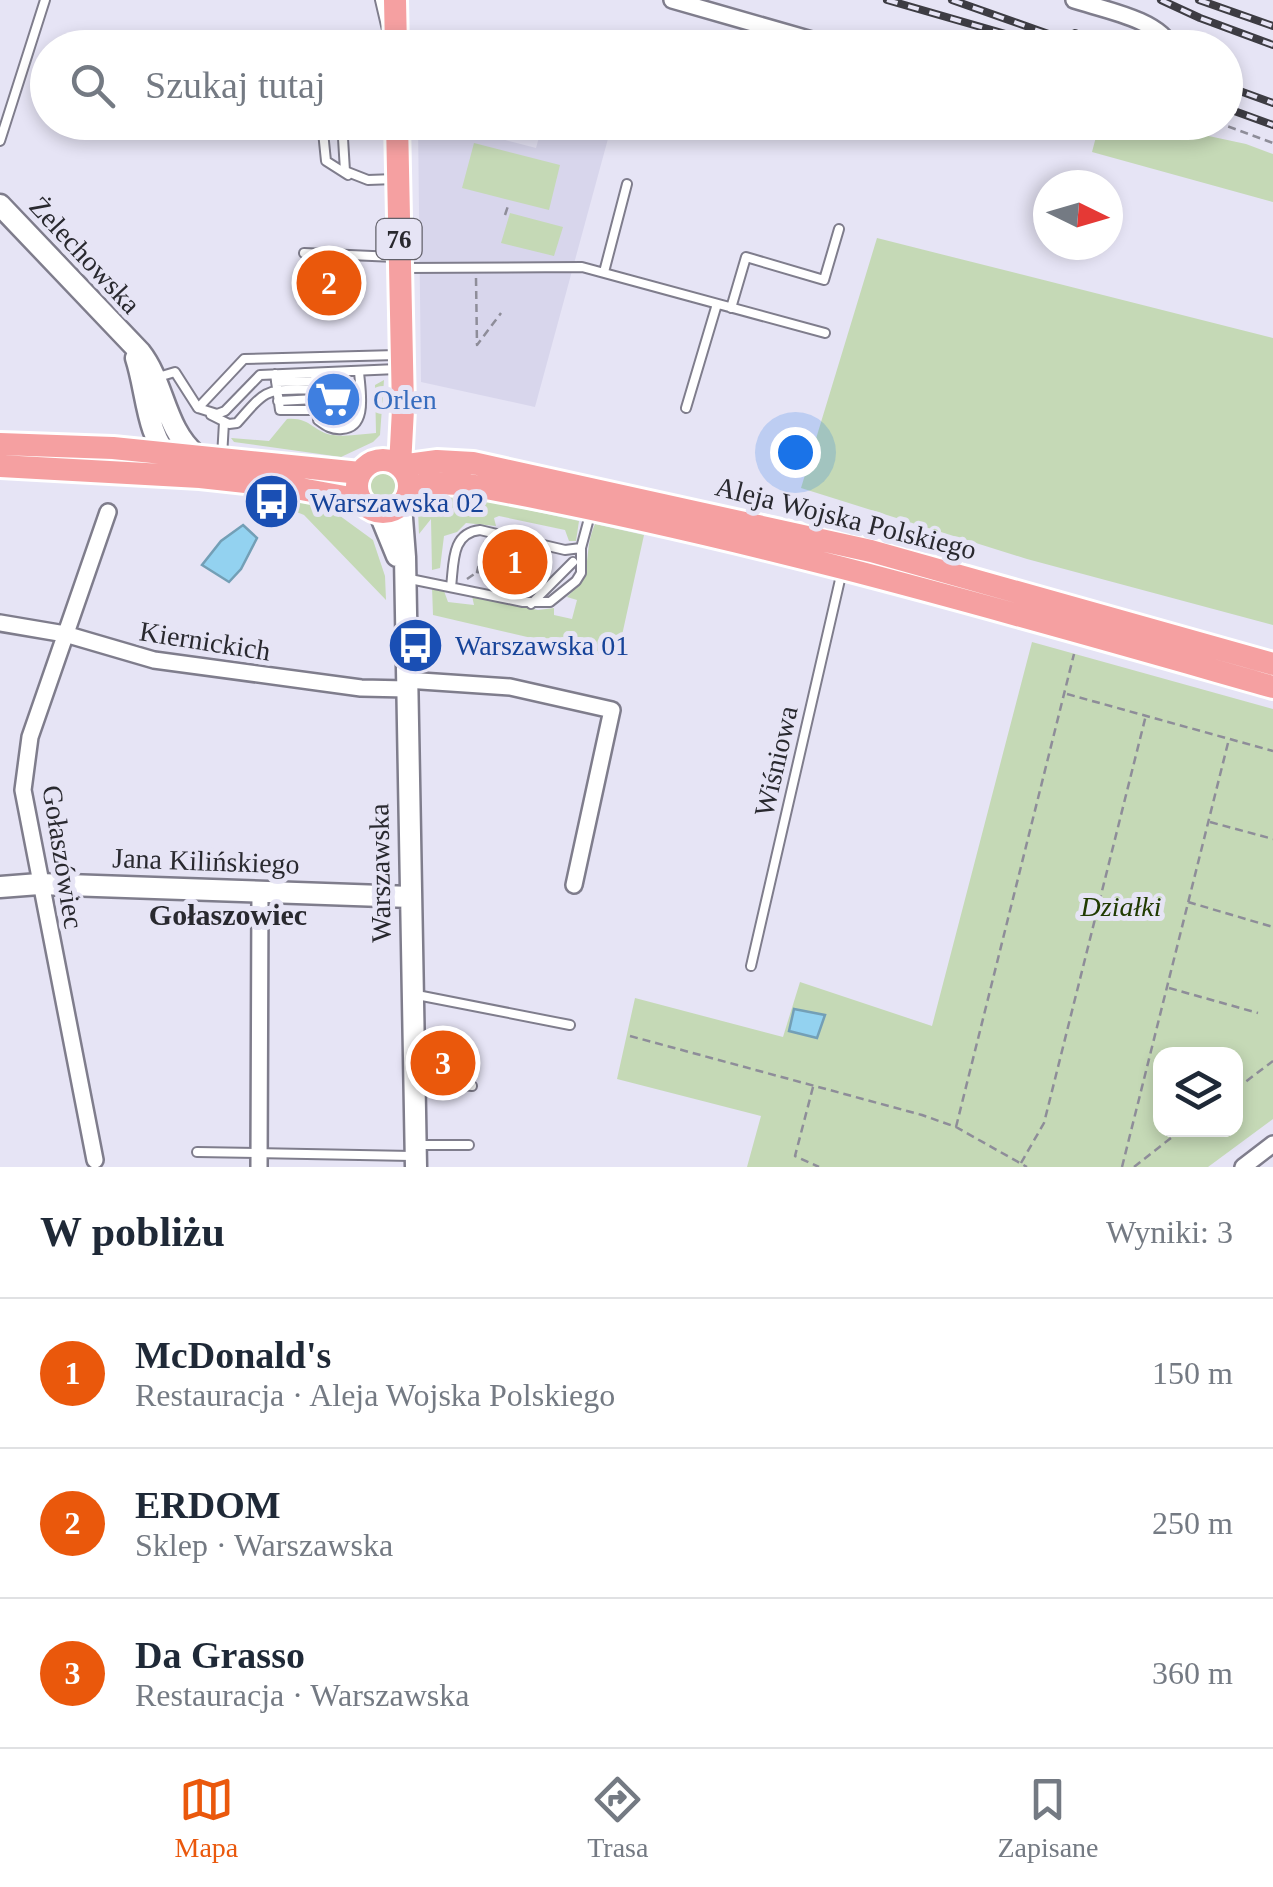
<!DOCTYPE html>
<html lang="pl">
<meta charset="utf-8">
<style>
:root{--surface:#fff;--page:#f2f2f3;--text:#1f2937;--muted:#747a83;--line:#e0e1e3;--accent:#ea580c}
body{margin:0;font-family:"Times New Roman",serif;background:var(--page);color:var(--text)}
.controls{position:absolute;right:30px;bottom:30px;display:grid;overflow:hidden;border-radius:20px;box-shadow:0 5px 15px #0003}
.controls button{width:90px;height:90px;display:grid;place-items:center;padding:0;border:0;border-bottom:2px solid var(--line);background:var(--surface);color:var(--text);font:50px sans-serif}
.compass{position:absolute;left:1033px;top:170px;width:90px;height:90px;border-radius:50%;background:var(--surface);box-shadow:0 5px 15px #0003;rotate:95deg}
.you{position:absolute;left:795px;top:452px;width:35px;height:35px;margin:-25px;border:8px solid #fff;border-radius:50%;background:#1a73e8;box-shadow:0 0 0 15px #1a73e833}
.badge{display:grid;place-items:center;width:65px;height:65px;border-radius:50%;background:var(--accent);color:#fff;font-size:32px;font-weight:700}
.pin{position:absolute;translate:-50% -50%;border:5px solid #fff;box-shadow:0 2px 10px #0006}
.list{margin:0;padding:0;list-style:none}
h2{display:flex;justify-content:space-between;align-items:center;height:130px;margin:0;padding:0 40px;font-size:42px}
h2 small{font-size:32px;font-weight:400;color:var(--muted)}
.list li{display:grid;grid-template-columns:65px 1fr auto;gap:30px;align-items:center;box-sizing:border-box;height:150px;padding:0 40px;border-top:2px solid var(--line)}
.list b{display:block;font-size:38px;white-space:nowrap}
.list p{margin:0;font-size:32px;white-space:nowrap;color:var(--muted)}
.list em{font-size:32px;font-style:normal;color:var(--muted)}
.icon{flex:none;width:55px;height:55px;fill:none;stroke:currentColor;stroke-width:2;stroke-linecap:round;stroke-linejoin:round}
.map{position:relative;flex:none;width:1273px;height:1167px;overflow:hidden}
.search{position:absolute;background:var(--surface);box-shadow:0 5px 15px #0003;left:30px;right:30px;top:30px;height:110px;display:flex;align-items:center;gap:25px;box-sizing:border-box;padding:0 35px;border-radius:55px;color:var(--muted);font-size:38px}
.sheet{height:580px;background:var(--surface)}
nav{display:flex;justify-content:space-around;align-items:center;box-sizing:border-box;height:140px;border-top:2px solid var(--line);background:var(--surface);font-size:28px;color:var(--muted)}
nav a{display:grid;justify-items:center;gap:5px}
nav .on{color:var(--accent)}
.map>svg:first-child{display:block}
.education{fill:#d8d6ec}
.green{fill:#c5d9b6;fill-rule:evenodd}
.water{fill:#93d2f0;stroke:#739fb6;stroke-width:2.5}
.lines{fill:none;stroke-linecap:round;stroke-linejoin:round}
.lane-casing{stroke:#7f7d8c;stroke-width:12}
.street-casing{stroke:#7f7d8c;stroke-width:20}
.secondary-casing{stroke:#7f7d8c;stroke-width:25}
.primary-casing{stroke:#fff;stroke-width:28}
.path{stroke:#8e8d99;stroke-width:2.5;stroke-dasharray:8 5;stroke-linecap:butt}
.lane{stroke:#fff;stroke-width:8}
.street{stroke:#fff;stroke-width:15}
.secondary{stroke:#fff;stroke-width:20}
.primary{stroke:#f5a0a1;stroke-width:22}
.rail-casing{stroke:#3d3c43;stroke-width:8}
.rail{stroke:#e6e4f5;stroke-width:4;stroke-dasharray:11;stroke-linecap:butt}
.labels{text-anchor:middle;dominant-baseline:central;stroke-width:10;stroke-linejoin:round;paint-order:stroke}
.shield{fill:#e6e4f5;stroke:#62616a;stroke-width:2.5}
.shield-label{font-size:25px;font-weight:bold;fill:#29292f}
.street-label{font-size:28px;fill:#29292f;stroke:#e6e4f5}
.shop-label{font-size:28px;fill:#366cbe;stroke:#e6e4f5;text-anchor:start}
.transit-label{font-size:28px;fill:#164399;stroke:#e6e4f5;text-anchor:start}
.park-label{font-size:28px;font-style:italic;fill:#213b02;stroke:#e6e4f5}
.neighbourhood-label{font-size:30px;font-weight:bold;fill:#29292f;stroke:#e6e4f5}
</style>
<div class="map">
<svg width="1273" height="1167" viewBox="0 0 1273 1167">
<rect width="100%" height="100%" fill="#e6e4f5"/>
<path class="education" d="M418 123H439L536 148 543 123 612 124 535 407 421 382Z"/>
<path class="green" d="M1176 129 1246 144 1273 154V202L1092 152 1097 133Z
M474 143 560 165 549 210 462 188Z
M510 213 563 227 554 256 501 243Z
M877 238 1273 338V625L1027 559 801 488Z
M384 380 380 435 373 442 341 457 234 442 231 438 269 441 287 419C311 417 314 433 333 435 347 437 363 434 376 433L375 385Z
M368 485a15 15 0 1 1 30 0a15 15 0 1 1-30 0Z
M452 495 453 499 465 501 469 497 579 521 576 541H569L565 530 499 516 494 518 496 526 466 523 457 532 444 536 440 568 432 570 431 519 419 534 418 511 431 496Z
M274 497 325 505 373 540 385 576 386 600 304 515C291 509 280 512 274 497Z
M595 524 644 535 617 658 433 615 432 587 444 591 448 602 474 605 472 596H474L538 610 554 608V615L572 619 577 600 567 597C597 568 581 556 595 524Z
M1032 642 1273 709V1119L1208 1167H747L761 1116 617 1079 635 998 783 1037 800 982 932 1026ZM1160 1054H1236V1130H1160Z"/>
<path class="water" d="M243 525 257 538 241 569 229 582 202 565 221 541Z
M794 1009 825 1015 817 1038 789 1031Z"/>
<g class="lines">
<defs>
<path id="lane" d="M380 0 387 30
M244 47H392
M322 122 326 161 348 175
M342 122 345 171 368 180 395 179
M0 141 45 0
M304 253 395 257
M404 268 582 267 825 333
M604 272 627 184
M731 308 746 257 824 280 839 229
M315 373 318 420C326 426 332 430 342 429 369 427 360 390 359 371
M275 374 280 410H316
M155 378 175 372 198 408 217 414 225 411 260 375 397 369
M276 382 315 381
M278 401 316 399
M198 408 244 359 397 355
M686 408 717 304
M211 415 229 424 237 423C270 385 265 391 316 389
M222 457 224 422
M410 579 523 602H550L576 581 581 573V548L591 511
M451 587C454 563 451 533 480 530L565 550 581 548
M531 604 573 562
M751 966 842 571
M417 995 570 1025
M415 1080 472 1086
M416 1145H469
M197 1152 412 1156"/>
<path id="street" d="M672 0 840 48
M1074 0C1101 9 1162 20 1171 48
M1088 122 1107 127 1141 122
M0 623 65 634 154 660 361 688 407 689
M406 680 510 687 612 710 574 885
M95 1160 23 790 30 737 108 512
M259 1167 260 890
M1243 1167 1273 1144"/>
<path id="secondary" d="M0 205 140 352C165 384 164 428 196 455
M136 358C147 391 146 436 172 461
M401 505 405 557 416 1167
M379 512 397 556
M0 887 39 884 411 897"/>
<path id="primary" d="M395 0 396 48
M397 122 403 409 400 466
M0 444 113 448 360 473
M357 486a26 26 0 1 1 52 0a26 26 0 1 1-52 0Z
M0 466 200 477 290 487 361 500
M400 466 437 461 473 463 871 551 1273 664
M409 490 429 483 464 484C738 533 1005 611 1273 687"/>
</defs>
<use href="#lane" class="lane-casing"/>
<use href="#street" class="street-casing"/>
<use href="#secondary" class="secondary-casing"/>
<use href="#primary" class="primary-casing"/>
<path class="path" d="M1216 122 1273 143
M1154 129 1171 122
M505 215 508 206
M476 278 477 345 501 313
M485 541 477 572 536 586
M467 579 477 572
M1067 694 1273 751
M1210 822 1273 839
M1188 902 1273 927
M1169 988 1258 1013
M630 1036 922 1115 956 1127 1027 1167
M813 1087 795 1156 819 1167
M1236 1089 1273 1061
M956 1127 1074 654
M1021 1163 1044 1123 1146 715
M1122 1167 1229 739
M1134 1167 1181 1130"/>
<use href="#lane" class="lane"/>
<use href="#street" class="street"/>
<use href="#secondary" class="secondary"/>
<use href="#primary" class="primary"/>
<defs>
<path id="rail" d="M887 0 1054 48
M952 0 1088 48
M1161 0 1200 18 1273 45
M1199 0 1273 26
M1075 33 1116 48
M1226 86 1273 103
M1226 108 1273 125"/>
</defs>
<use href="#rail" class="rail-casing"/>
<use href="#rail" class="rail"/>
</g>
<defs>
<symbol id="supermarket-disc" viewBox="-11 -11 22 22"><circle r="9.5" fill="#3f7fe0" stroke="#e6e4f5"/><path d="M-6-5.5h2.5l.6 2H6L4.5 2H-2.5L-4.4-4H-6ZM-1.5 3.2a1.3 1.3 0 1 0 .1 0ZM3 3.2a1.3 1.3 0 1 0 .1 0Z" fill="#fff"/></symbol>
<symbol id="bus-disc" viewBox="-11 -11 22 22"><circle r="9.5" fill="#1a4fb4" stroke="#e6e4f5"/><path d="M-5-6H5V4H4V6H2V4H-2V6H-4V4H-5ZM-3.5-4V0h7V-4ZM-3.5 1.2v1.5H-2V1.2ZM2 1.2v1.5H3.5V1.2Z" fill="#fff"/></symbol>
</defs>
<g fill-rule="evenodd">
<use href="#supermarket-disc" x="302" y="368" width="63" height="63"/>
<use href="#bus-disc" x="240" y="470" width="63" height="63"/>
<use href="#bus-disc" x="384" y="614" width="63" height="63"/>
</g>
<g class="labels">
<rect class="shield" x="376.5" y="219" width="45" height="40" rx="8"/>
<g class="shield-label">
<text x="399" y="239">76</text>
</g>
<g class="street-label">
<text transform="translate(85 255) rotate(47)">Żelechowska</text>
<text transform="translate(846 518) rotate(14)">Aleja Wojska Polskiego</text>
<text transform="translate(205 641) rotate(9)">Kiernickich</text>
<text transform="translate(776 761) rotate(-77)">Wiśniowa</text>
<text transform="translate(63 857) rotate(81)">Gołaszówiec</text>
<text transform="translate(206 861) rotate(2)">Jana Kilińskiego</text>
<text transform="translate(380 873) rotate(-91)">Warszawska</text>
</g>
<g class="shop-label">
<text x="373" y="399">Orlen</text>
</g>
<g class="transit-label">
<text x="310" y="502">Warszawska 02</text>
<text x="455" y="645">Warszawska 01</text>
</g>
<g class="park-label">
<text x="1121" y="906">Działki</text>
</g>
<g class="neighbourhood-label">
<text x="228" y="914">Gołaszowiec</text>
</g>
</g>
</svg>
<div class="controls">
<button><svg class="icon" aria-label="layers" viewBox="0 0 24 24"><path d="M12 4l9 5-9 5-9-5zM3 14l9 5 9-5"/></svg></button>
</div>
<svg class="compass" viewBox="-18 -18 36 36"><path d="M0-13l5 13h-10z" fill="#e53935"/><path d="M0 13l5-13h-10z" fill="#747a83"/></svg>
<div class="you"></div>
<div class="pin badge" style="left:515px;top:562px">1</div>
<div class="pin badge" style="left:329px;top:283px">2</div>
<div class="pin badge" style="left:443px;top:1063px">3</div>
<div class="search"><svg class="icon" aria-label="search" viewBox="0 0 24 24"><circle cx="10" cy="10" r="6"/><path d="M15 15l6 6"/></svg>Szukaj tutaj</div>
</div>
<section class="sheet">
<h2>W pobliżu<small>Wyniki: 3</small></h2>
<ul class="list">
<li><span class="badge">1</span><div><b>McDonald's</b><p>Restauracja · Aleja Wojska Polskiego</p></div><em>150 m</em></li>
<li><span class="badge">2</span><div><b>ERDOM</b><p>Sklep · Warszawska</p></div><em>250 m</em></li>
<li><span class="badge">3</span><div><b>Da Grasso</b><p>Restauracja · Warszawska</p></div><em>360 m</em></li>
</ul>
</section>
<nav>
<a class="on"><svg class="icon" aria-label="map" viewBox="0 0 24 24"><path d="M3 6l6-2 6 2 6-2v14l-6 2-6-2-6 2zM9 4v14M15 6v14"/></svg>Mapa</a>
<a><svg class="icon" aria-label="directions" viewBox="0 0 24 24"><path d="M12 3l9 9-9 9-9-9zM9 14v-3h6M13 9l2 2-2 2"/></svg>Trasa</a>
<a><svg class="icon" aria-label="saved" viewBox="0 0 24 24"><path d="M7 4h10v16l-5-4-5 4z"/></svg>Zapisane</a>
</nav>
